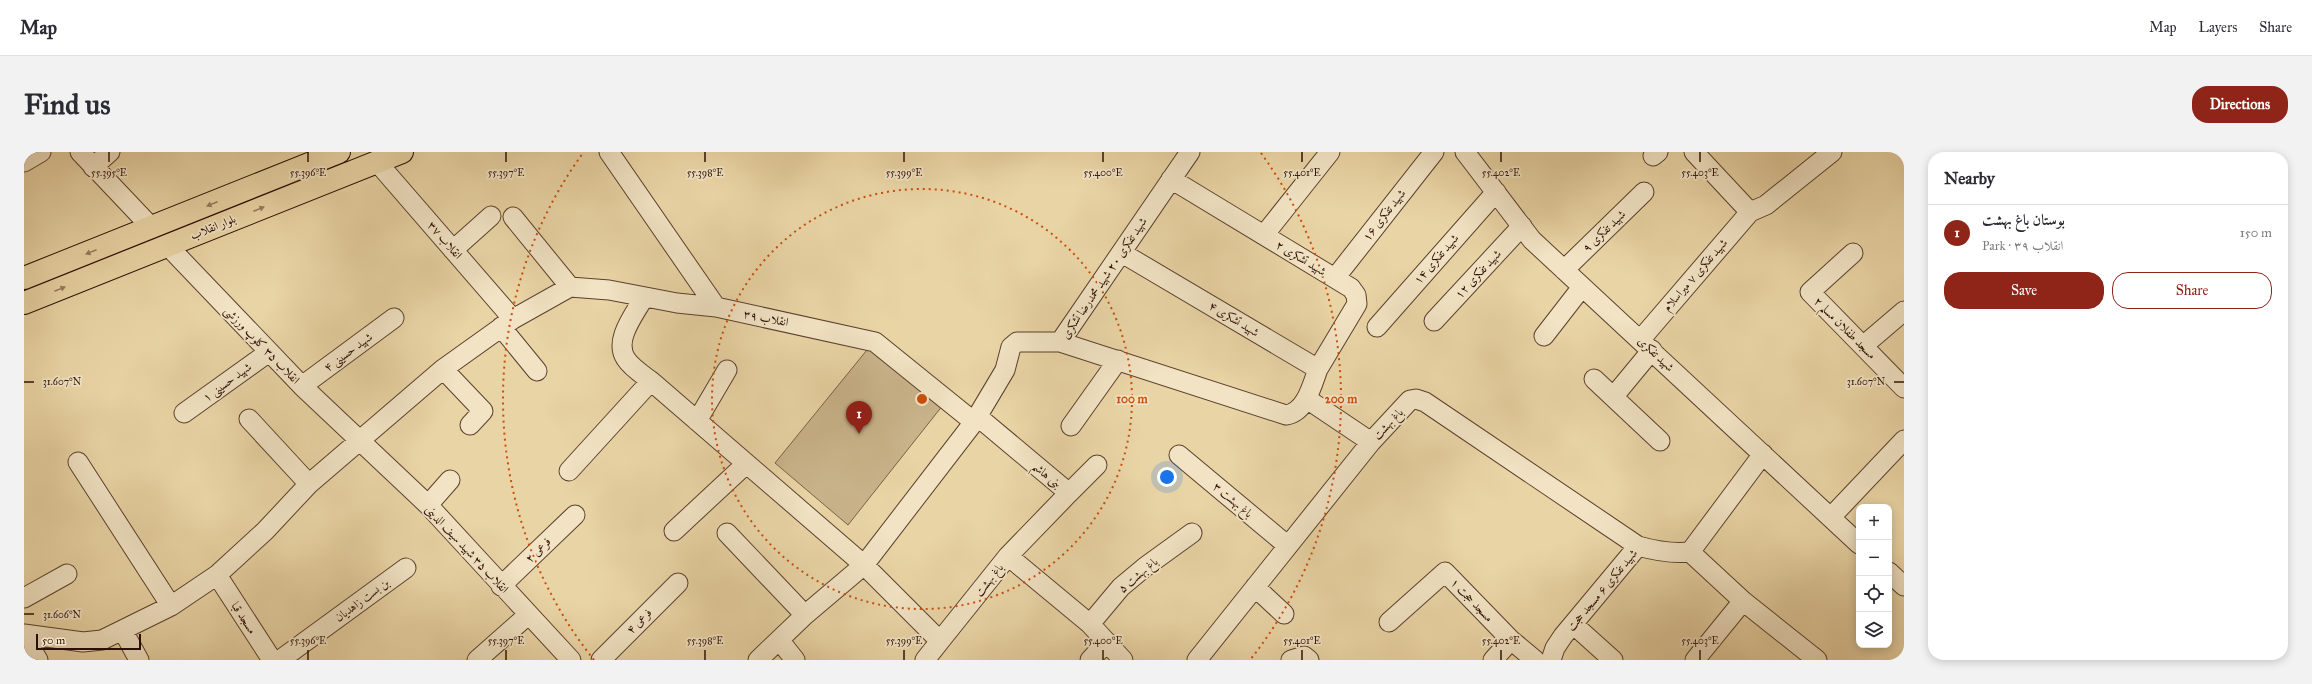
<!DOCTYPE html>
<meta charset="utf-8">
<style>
:root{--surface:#fff;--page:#f2f2f3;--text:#2b2b33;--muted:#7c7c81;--line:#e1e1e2;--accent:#8f2418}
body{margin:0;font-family:"IM FELL Great Primer",Amiri,serif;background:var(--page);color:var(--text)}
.controls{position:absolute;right:12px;bottom:12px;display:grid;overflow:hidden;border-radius:8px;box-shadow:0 2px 10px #0003}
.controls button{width:36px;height:36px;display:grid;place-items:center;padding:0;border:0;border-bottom:1px solid var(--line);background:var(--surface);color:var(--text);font:20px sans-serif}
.scale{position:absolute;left:12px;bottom:10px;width:105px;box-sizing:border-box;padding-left:4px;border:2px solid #2c0f05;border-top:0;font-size:11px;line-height:14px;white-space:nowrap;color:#2c0f05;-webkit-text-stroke:3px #f1e3c4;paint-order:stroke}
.you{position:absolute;left:1143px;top:325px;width:14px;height:14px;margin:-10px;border:3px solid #fff;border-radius:50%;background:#1a73e8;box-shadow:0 0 0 6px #1a73e833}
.badge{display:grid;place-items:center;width:26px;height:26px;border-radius:50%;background:var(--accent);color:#fff;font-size:13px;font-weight:700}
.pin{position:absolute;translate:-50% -33px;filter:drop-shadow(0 1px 2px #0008)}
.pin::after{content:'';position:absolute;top:21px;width:14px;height:12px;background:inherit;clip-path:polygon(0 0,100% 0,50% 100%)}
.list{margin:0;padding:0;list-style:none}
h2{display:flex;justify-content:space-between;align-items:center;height:52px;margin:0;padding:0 16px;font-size:17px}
h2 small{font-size:13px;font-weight:400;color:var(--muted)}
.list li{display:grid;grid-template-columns:26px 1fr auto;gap:12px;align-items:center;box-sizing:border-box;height:56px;padding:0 16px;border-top:1px solid var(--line)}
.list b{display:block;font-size:15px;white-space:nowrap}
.list p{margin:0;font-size:13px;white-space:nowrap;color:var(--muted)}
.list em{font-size:13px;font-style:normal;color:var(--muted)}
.actions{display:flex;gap:8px;padding:12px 16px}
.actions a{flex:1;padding:9px 0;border:1px solid var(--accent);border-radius:16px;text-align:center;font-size:14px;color:var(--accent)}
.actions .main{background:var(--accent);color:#fff}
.icon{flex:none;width:22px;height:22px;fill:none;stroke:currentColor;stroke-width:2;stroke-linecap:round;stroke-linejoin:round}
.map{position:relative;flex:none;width:1880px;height:508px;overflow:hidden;border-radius:16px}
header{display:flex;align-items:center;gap:24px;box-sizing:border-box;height:56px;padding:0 20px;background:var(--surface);border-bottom:1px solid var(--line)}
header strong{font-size:19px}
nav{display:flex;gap:22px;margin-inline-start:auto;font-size:14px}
.intro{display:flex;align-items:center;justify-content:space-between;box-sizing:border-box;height:96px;padding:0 24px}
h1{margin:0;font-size:28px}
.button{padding:10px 18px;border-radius:16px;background:var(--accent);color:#fff;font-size:14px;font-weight:700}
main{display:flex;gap:24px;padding:0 24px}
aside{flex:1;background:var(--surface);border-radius:16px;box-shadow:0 2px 10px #0003}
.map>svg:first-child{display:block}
.green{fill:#c9b38a;stroke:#7a6148}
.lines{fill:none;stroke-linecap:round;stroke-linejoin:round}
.minor-casing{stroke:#5b402d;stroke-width:21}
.major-casing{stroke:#2c0f05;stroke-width:24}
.minor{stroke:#f1e3c4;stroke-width:19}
.major{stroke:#e9d4a5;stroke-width:22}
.oneway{fill:#947b5d}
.ticks{fill:none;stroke:#2c0f05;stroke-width:1.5}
.ring{fill:none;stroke:#cc4e0b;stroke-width:2;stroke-dasharray:2 4}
.labels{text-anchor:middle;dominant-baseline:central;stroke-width:3.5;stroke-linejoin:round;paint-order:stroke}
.street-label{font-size:12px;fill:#2c0f05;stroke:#f1e3c4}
.ticks-label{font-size:10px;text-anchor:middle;fill:#2c0f05;stroke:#f1e3c4;stroke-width:3.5;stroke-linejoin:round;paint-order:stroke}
.centre{fill:#cc4e0b;stroke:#f1e3c4;stroke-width:2}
.ring-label{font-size:12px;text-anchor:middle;font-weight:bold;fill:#cc4e0b;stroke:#f1e3c4;stroke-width:3.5;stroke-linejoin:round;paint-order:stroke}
</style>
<header>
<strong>Map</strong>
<nav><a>Map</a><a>Layers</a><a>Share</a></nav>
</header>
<div class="intro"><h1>Find us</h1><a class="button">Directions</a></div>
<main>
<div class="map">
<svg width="1880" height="508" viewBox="0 0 1880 508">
<rect width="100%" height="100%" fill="#e9d4a5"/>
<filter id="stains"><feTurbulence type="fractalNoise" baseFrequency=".005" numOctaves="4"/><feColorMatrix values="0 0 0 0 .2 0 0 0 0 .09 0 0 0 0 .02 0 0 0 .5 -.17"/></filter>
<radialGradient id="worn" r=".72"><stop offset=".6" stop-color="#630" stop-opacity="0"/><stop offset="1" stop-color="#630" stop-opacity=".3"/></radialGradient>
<path class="green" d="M847 193 919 253 824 373 751 311Z"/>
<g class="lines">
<defs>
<path id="minor" d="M56 0 128 76
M585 0 692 155
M1441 0 1508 88 1835 392
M1670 0 1726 60
M1629 4 1634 0
M0 10 17 0
M353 10 489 167
M69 15 86 0
M1147 27 1327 136 1332 143 1333 152 1294 217
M489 65 546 135
M1240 83 1306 0
M144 94 278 234 404 353 547 508
M429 98 467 64
M1829 101 1786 140 1880 236
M1540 118 1620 40
M1311 126 1410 0
M620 145C611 162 589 188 602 207 607 215 619 223 627 229
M1410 169 1498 74
M477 175 513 219
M1353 175 1472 40
M1520 184 1558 135
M1617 187 1726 60 1742 53 1808 0
M1036 190 1262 263C1282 260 1288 233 1294 217L1098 101
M1839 194 1880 159
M419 217 459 259 446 273
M1570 227 1636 289
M278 234 370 166
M1590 244 1628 198
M1283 247 1347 290
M160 261 245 200
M225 267 285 332
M673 269 703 218
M1047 274 1094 208
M1155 303 1264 394
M54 310 147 454
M545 319 627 229 840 413 916 489 984 404 1045 341 953 264
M1045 341 1073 313
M404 353 426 328
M1807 365 1880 288
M650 379 722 312
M703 381 781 463
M1666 400 1719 449 1671 508
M984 404 1066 472 1099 508
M1865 420 1880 434
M193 423 248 508
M477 434 551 363
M1231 435 1260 462
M0 446 43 422
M1719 449 1793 508
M1365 470 1421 420 1487 488 1511 508
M1066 472 1097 435 1121 415 1168 381
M1550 473 1589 508
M99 479 115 508
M0 482 59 490 78 488 147 454 193 423 241 379 285 332 419 217 489 167 546 135 585 138 653 151 692 155 851 190 950 270
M0 485 14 508
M756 489 771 508
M256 508 382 416
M453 508 504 463
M577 508 654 431
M734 508 781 463 840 413 950 270 981 218 987 195 993 190H1036L1166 0
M901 508 916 489
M1066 508 1083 490
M1173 508 1347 290 1386 248 1392 247 1401 250 1614 394
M1267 508 1280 504 1285 508
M1469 508 1487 488
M1527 508 1531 496 1539 484 1614 394C1632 399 1648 402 1666 400L1739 302"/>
<path id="major" d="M0 126 315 0
M0 151 378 0"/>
</defs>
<use href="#minor" class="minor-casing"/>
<use href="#major" class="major-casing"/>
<use href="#minor" class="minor"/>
<use href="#major" class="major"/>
</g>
<defs><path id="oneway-solid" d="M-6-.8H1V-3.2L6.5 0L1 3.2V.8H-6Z"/></defs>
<g class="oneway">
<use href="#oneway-solid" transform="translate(188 52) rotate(158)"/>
<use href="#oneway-solid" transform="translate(235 57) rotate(-22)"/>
<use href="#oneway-solid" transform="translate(67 100) rotate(158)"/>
<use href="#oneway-solid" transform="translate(36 137) rotate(-22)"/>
</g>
<path class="ticks" d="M85 0V10M284 0V10M482 0V10M681 0V10M880 0V10M1079 0V10M1278 0V10M1477 0V10M1676 0V10M0 230H10M1870 230H1880M0 462H10M284 498V508M482 498V508M681 498V508M880 498V508M1079 498V508M1278 498V508M1477 498V508M1676 498V508"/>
<g class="ring">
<circle cx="898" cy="247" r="210"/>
<path d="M570 508A419 419 0 0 1 559 1M1237 1A419 419 0 0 1 1226 508"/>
</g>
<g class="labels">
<g class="street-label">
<text transform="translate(1360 63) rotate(-52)">شهید تفکری ۱۶</text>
<text transform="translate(189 75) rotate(-22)">بلوار انقلاب</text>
<text transform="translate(1580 79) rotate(-44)">شهید تفکری ۹</text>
<text transform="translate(421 88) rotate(49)">انقلاب ۳۷</text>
<text transform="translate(1277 106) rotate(31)">شهید تشکری ۲</text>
<text transform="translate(1412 107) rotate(-49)">شهید تفکری ۱۴</text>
<text transform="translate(1454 122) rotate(-47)">شهید تفکری ۱۲</text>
<text transform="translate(1671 123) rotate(-49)">شهید تفکری ۷ میراسلام</text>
<text transform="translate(1080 126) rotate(-56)">شهید تفکری ۲۰ شهید محمدرضا تشکری</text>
<text transform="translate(742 166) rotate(11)">انقلاب ۳۹</text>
<text transform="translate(1210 167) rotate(31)">شهید تشکری ۴</text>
<text transform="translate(1821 176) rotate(45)">مسجد طفلان مسلم ۲</text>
<text transform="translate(238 193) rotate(46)">انقلاب ۳۵ کلوپ ورزشی</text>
<text transform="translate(324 200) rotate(-36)">شهید حسینی ۴</text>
<text transform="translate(1632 202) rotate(43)">شهید تفکری</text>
<text transform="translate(203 230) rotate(-36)">شهید حسینی ۱</text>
<text transform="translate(1364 272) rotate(-47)">باغ بهشت</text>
<text transform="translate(1023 323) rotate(40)">بنی هاشم</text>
<text transform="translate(1209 348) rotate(40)">باغ بهشت ۳</text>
<text transform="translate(443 397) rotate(47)">انقلاب ۳۵ شهید سیف الدینی</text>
<text transform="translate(514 398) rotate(-44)">فرعی ۲</text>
<text transform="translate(1114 423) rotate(-40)">باغ بهشت ۵</text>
<text transform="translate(965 428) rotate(-52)">باغ بهشت</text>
<text transform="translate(1578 438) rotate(-50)">شهید تفکری ۶ مسجد حجت</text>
<text transform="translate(338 448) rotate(-36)">بن بست زاهدیان</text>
<text transform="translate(1448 448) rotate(46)">مسجد حجت ۱</text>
<text transform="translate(220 466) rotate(57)">مسجد قبا</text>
<text transform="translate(615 469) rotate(-45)">فرعی ۴</text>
</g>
</g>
<g class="ticks-label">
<text x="85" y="24">55.395°E</text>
<text x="284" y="24">55.396°E</text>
<text x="482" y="24">55.397°E</text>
<text x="681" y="24">55.398°E</text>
<text x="880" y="24">55.399°E</text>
<text x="1079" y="24">55.400°E</text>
<text x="1278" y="24">55.401°E</text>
<text x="1477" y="24">55.402°E</text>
<text x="1676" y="24">55.403°E</text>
<text x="38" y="233">31.607°N</text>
<text x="1842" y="233">31.607°N</text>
<text x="38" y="466">31.606°N</text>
<text x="284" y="492">55.396°E</text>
<text x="482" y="492">55.397°E</text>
<text x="681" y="492">55.398°E</text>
<text x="880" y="492">55.399°E</text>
<text x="1079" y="492">55.400°E</text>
<text x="1278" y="492">55.401°E</text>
<text x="1477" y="492">55.402°E</text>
<text x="1676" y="492">55.403°E</text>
</g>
<circle cx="898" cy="247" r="6" class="centre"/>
<g class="ring-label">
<text x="1108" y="251">100 m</text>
<text x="1317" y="251">200 m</text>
</g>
<rect width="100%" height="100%" filter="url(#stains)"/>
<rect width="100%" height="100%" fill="url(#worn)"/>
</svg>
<div class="controls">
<button>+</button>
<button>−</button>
<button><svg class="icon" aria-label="locate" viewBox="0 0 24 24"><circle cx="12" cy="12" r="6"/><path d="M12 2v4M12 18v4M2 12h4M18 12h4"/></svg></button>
<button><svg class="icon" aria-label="layers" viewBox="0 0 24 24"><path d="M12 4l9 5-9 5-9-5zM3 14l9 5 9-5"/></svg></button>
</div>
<div class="scale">50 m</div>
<div class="you"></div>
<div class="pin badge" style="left:835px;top:282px">1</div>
</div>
<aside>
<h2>Nearby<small></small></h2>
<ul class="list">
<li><span class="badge">1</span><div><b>بوستان باغ بهشت</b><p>Park · انقلاب ۳۹</p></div><em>150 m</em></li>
</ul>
<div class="actions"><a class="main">Save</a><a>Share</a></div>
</aside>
</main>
